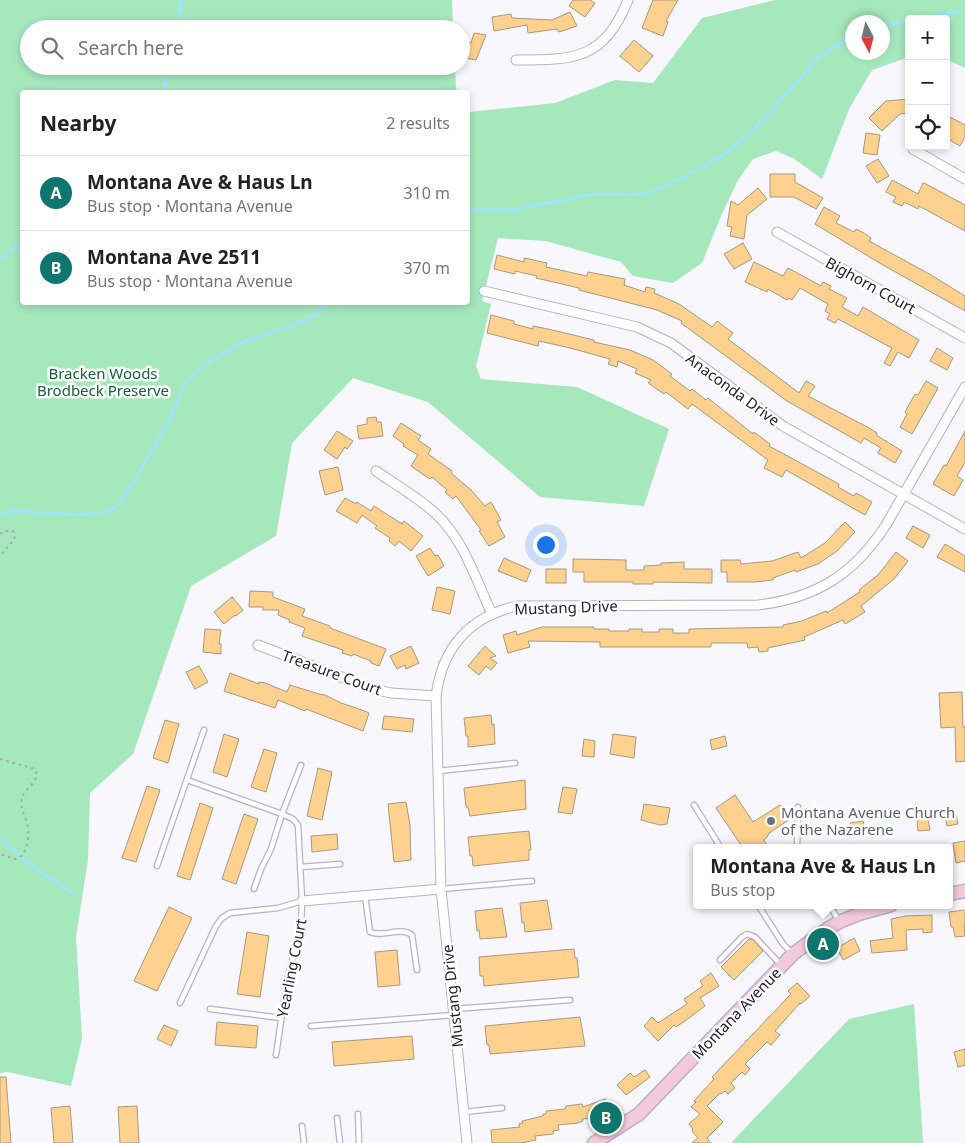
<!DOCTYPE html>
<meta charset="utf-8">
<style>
:root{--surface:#fff;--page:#f6f6f6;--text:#222;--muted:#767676;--line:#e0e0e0;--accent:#0f766e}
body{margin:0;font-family:"Noto Sans",sans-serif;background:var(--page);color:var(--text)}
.controls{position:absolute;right:15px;top:15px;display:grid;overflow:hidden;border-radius:5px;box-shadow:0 2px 8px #0003}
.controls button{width:45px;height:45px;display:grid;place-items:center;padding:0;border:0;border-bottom:1px solid var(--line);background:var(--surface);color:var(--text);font:25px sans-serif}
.compass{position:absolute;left:845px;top:15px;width:45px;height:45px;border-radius:50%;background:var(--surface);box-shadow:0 2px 8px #0003;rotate:173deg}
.you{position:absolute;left:545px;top:544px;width:18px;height:18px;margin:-12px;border:4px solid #fff;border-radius:50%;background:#1a73e8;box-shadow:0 0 0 8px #1a73e833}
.badge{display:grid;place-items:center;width:32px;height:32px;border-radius:50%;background:var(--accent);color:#fff;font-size:16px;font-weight:700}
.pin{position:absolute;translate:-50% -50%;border:2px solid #fff;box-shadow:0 1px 5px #0006}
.popup{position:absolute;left:693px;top:844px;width:260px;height:65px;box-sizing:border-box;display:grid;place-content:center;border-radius:5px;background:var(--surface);filter:drop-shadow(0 1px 4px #0005);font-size:16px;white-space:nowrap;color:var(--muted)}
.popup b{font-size:19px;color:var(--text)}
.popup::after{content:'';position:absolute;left:50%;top:100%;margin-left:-10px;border:10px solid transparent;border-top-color:var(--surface)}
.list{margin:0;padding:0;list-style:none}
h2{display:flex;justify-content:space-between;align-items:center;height:65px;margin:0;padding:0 20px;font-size:21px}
h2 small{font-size:16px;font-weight:400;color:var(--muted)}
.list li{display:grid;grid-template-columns:32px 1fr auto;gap:15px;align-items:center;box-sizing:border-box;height:75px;padding:0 20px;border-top:1px solid var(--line)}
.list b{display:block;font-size:19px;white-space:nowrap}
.list p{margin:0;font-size:16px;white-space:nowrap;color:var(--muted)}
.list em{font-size:16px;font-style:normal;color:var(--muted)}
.icon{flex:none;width:28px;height:28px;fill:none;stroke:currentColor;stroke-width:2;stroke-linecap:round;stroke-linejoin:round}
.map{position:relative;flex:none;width:965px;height:1143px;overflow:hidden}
.search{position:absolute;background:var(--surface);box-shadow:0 2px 8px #0003;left:20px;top:20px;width:450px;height:55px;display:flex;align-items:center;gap:12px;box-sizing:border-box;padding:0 18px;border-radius:28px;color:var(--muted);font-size:19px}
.panel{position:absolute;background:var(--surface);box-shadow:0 2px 8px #0003;left:20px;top:90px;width:450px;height:215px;border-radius:5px}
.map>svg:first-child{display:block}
.green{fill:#a5e8bc;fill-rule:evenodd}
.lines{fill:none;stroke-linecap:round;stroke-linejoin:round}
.stream{stroke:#9de5fd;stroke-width:3}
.building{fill:#fed18e;stroke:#ab997e}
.lane-casing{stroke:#b8b0cd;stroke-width:7}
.street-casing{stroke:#b8b0cd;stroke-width:11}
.secondary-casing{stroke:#b8b0cd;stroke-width:15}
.path{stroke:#a8a6ae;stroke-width:2;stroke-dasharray:2.5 4;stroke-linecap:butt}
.lane{stroke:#fff;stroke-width:4.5}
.street{stroke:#fff;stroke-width:9}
.secondary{stroke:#f3cad9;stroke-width:12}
.worship-dot{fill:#6b7280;stroke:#fff;stroke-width:2}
.labels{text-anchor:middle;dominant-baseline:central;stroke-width:5;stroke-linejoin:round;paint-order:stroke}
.street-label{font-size:15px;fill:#25222d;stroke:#fff}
.park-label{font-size:15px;fill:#10653b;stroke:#fff}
.worship-label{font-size:15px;fill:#5b616d;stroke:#fff;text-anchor:start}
</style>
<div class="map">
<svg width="965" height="1143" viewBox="0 0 965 1143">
<rect width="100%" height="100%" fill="#f8f7fd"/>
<path class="green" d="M0 0H452L453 29H29V66H455L456 88 458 92H22V302H468V111L469 112 555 103 615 80 653 83 702 18 775 0H965V68L946 59V19H909V57L872 70 849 109 822 179 793 158 776 151 753 159 738 180 721 216 702 263 673 283 633 276 621 262 546 241 498 238 482 301 491 304 476 366 481 379 577 387 669 429 644 506 540 497 428 402 353 378 292 443 276 536 191 586 133 754 90 793 88 859 76 937 82 1039 71 1086 8 1072 0 1073ZM852 22H882V52H852Z
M914 1004 923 1143H731L849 1019Z"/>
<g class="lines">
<path class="stream" d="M915 19 965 10
M882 27 909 20
M176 29 182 0
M164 92 168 66
M468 210H511L594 194 633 195 649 193 684 177 728 152 755 128 820 56 852 36
M0 260 11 250 22 243
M0 513 17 511 77 515 110 511 121 501 144 464 170 419 185 383 206 364 243 342 307 320 331 302
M0 838 31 865 73 894"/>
</g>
<path class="building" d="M573 0H590L595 3 585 17 569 6Z
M653 0H678L666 21 668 22 663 36 642 28Z
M570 12 577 26 559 32 557 29 528 33 527 25 494 31 492 17 511 14 512 18 552 20Z
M474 33 486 35 476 60 461 57 463 41 471 43Z
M634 40 653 56 639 72 620 56Z
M909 99V113L900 114 882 131 869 118 886 101Z
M946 115 965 125V137L960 146 946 138Z
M866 133 880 135 877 155 863 153Z
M878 159 889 176 877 183 866 166Z
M771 174H795V182L823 198 816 209 794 197H770V175Z
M892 180 918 194 923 183 926 184 965 205V231L919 206 918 209 904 202 902 206 893 202 896 197 886 192Z
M758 188 767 199 747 215 744 239 730 236 732 227 727 226 731 201 738 205Z
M824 207 840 216 836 223 854 232 856 229 864 233 871 238 869 241 931 275 965 296V311L883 265 815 224Z
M743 243 752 259 734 269 724 254Z
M497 255 524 262V258L547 263 546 267 587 276 588 272 625 279 624 285 645 292 646 287 655 289 654 293 679 304 712 327 717 321 733 333 728 339 799 393 806 381 815 386 808 396 869 428 877 433 876 435 902 451 895 463 878 453 881 448 864 438 861 443 787 401 681 323 682 321 657 310 579 290V288L536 278 537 276 515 271V274L494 269Z
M754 262 783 276 788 268 821 286 823 282 831 286 829 289 847 298 842 307 858 316 863 307 919 340 909 358 898 352 890 366 884 363 892 348 838 319 835 323 827 319 830 314 825 311 828 304 800 288 792 300 788 298 787 300 768 289 767 292 745 282Z
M491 315 514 321V324L533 329V326L548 329 594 340V342L630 350 653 360 672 374 670 376 690 391 692 389 706 400 708 398 753 434 754 432 770 444 769 446 839 484 838 487 854 496 856 493 872 502 865 515 786 470 782 477 764 468 768 460 692 404 688 409 666 392 664 394 648 383 651 380 635 373 637 369 618 361 617 367 608 364 610 359 570 348 539 341 538 346 487 333Z
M937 348 953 358 947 370 930 361Z
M926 381 938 388 912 434 900 427 907 414 905 412 915 394 918 395Z
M376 417 377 422H381L383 436 359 439 357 426 367 424V418Z
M401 423 421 436 418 440 431 449 428 454 452 471 451 473 471 490 485 506 491 502 501 520 497 522 505 537 489 546 479 531 481 530 456 496 453 499 445 492 447 490 432 477 430 479 424 475 411 466 418 455 403 446 404 444 393 436Z
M337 431 353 441 347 449 345 447 337 459 324 450Z
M965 431V462L957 476 963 480 954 496 933 484 944 465 946 466Z
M338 467 343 490 325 495 319 471Z
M345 498 356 504 357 502 371 511 374 506 402 524 404 521 423 536 411 551 399 541 395 546 389 541 390 538 375 528 377 526 362 515 357 523 336 511Z
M845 522 855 532 837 551 818 564 796 572 795 570 773 578V580L755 582H727V572H721V560H740L741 564 772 561 798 552 801 558 825 543Z
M913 526 930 535 923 548 906 538Z
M945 544 965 556V572L937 557Z
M430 548 435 556 438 555 444 566 428 576 416 556Z
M896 552 908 561 894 579 861 606 865 612 845 624 843 620 804 637 805 640 768 648V651L759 652 758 647 748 648 747 643H711V647H600V642L528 641 530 647 508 653 503 635 516 631 517 635 542 627H594V629H609V631H629V629H642V632H659V629H673V633H689V629L783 627V625L802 621 826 611 827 613 860 592 859 590 878 575Z
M504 558 531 570 526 582 498 571Z
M573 559 626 560V570H644V566L661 565V563L684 562V569H712V583L653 582V584H633V582H584V572H573Z
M546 569H566V583H546Z
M437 587 455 591 450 614 432 610Z
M250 591 273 592V597L305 609 302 616 330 626V628L386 649 379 666 371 663V661L353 654 352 656 342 653 343 650 302 636 305 628 289 622 290 620 278 615 279 610H263V607H249Z
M232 597 243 610 236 616 235 615 224 624 214 612Z
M205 629 221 630 219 644H221V654L203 652Z
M411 646 419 663 406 669 405 665 397 669 390 656Z
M485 646 496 656 490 658 497 663 491 670 486 666 479 675 468 666Z
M199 666 208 682 195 689 186 672Z
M230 673 259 684V682L265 683 287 692 290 685 319 694 325 695 341 703 362 710 369 713 363 731 306 709 305 711 278 700 275 708 224 691Z
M962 692 963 727H965V761L956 762 955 727 941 728 939 693Z
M491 715 492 725 494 724 495 744 468 747V736H466L464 718Z
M384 716 414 719 412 732 382 729Z
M165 720 179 724 168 763 153 758Z
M224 734 239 739 227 777 213 772Z
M613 734 636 737 634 758 610 754Z
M725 736 727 746 712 750 710 740Z
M584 739 595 741 594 757 582 756Z
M264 749 277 753 266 792 251 787Z
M318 768 332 772 322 820 307 816Z
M525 780 526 809 470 816 468 807H466L464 788Z
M147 786 160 790 136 862 122 858Z
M563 787 577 789 572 814 558 812Z
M735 795 753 822 780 805 790 819 768 834V836L764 840 769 848H743L716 808Z
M406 802 410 825 411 860 394 862 388 804Z
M200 803 213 808 190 880 177 876Z
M644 804 670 808 667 824 660 825 641 820Z
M244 814 258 819 236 884 222 879Z
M956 814 958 824 947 826 945 815Z
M928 819 930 830 918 831 917 820Z
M863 821 865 830 852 833 850 823Z
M529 831 531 850H529V860L473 866 472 856H470L468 837Z
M337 834 338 849 312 852 311 836Z
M965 841V861L956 863 953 843Z
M547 900 552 929 525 932 524 922 522 923 520 903Z
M169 907 192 918 157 991 134 981Z
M502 908 507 937 480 939 479 930 477 931 475 911Z
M965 910V925H964L965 936 955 937 953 927H951L949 912Z
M932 915V932L923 933V929L906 930 907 950 872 953 870 941 893 938 891 919 905 916Z
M247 932 269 936 260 997 237 994Z
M854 938 860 951 843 960 837 948Z
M749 939 753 940 763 951 734 980 721 967Z
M574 949 575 958H577L579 977 484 986 483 976H480L479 957Z
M397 950 400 985 378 987 375 952Z
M711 973 719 986 700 998 705 1006 685 1021 676 1027 674 1025 658 1041 644 1026 652 1017 658 1023 687 1004 684 999 703 986 700 981Z
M797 983 810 996 801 1004 800 1003 775 1031 780 1035 771 1045 767 1042 745 1064 750 1069 745 1075 742 1072 731 1083 735 1088 728 1094 725 1091 721 1094 720 1093 707 1106 723 1122 707 1138 711 1143H692L698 1138 692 1131 693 1129 689 1124 700 1114 691 1107 696 1102 694 1101 714 1079 712 1077 791 994 788 991Z
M580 1017 585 1046 490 1054 489 1045H487L485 1026Z
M217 1022 258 1026 256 1048 215 1045Z
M164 1025 178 1031 171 1046 157 1039Z
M412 1036 414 1059 334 1066 332 1042Z
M965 1049V1065L958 1067 954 1052Z
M645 1070 650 1077 626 1095 617 1085 630 1073 634 1077Z
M0 1077H6L11 1143H0Z
M605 1099 610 1112 595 1118 582 1119 583 1121 578 1123 558 1125 559 1130 553 1131V1134L535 1136 536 1140 521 1143H492L491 1130 520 1127 519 1124 523 1123 522 1121 543 1116V1114H546V1111L565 1109 566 1106 582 1104 583 1107Z
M70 1106 73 1143H54L51 1108Z
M137 1106 139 1143H120L118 1107Z"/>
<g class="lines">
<defs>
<path id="lane" d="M438 771 515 763
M187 780 282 814 293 819 298 825 302 901 301 926 287 980 276 1055
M694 805 721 848
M797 848 798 807
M157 866 204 730
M301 867 340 864
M254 889 261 869 271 849 282 814 301 765
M441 889 532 881
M365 896 370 932C383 938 400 926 412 935L417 970
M758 905 783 944 792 953
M830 905 839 922
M720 960 742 937 747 934 755 937 781 965
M180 1003 216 926 222 918 230 913 278 908 302 901
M210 1009 281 1018
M454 1009 570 1000
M311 1026 454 1015
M464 1112 502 1108
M358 1114 359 1143
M337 1118 340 1143
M302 1126 304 1143"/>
<path id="street" d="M516 60C574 60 604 60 628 0
M913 149 965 179
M777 232 965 338
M484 291 637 327 671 343 783 426 965 529
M376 471C396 485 418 497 436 514 464 540 476 580 492 614
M258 645 373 689 391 693 436 696
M302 901 441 889
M467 1143 441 889 436 696C442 648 469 617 517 606L758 605C817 598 854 574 886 525L965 387"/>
<path id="secondary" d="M949 894 965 891
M594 1143 639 1114 793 954 827 929 839 922 859 914 891 905"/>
</defs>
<use href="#lane" class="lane-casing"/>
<use href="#street" class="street-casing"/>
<use href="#secondary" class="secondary-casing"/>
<path class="path" d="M0 534 5 531H13L15 536 13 541 0 556
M0 759 35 769C41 783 25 786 22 798 19 808 27 819 28 828 29 838 27 846 23 855L16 859 0 854"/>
<use href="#lane" class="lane"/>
<use href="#street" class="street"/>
<use href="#secondary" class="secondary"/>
</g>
<circle class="worship-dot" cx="771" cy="821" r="5"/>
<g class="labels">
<g class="street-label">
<text transform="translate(871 285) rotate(29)">Bighorn Court</text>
<text transform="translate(733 389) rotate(36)">Anaconda Drive</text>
<text transform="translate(566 607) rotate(-2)">Mustang Drive</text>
<text transform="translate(332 672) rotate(20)">Treasure Court</text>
<text transform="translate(291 968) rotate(-79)">Yearling Court</text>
<text transform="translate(452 996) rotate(-96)">Mustang Drive</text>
<text transform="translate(736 1013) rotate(-46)">Montana Avenue</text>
</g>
<g class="park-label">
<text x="103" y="373">Bracken Woods<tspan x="103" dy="17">Brodbeck Preserve</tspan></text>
</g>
<g class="worship-label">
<text x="781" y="812">Montana Avenue Church<tspan x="781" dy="17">of the Nazarene</tspan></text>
</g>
</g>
</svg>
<div class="controls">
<button>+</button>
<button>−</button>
<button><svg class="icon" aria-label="locate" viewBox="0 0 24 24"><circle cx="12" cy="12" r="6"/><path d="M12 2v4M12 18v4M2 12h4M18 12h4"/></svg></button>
</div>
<svg class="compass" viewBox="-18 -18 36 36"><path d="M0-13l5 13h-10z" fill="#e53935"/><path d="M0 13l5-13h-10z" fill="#767676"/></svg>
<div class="you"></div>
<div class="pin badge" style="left:823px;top:944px">A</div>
<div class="popup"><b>Montana Ave &amp; Haus Ln</b>Bus stop</div>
<div class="pin badge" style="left:606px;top:1118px">B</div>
<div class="search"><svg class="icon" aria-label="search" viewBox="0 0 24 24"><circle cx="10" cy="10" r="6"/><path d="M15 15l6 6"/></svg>Search here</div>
<section class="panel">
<h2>Nearby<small>2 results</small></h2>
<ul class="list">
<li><span class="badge">A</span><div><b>Montana Ave &amp; Haus Ln</b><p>Bus stop · Montana Avenue</p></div><em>310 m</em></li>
<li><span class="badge">B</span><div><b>Montana Ave 2511</b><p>Bus stop · Montana Avenue</p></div><em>370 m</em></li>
</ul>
</section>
</div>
